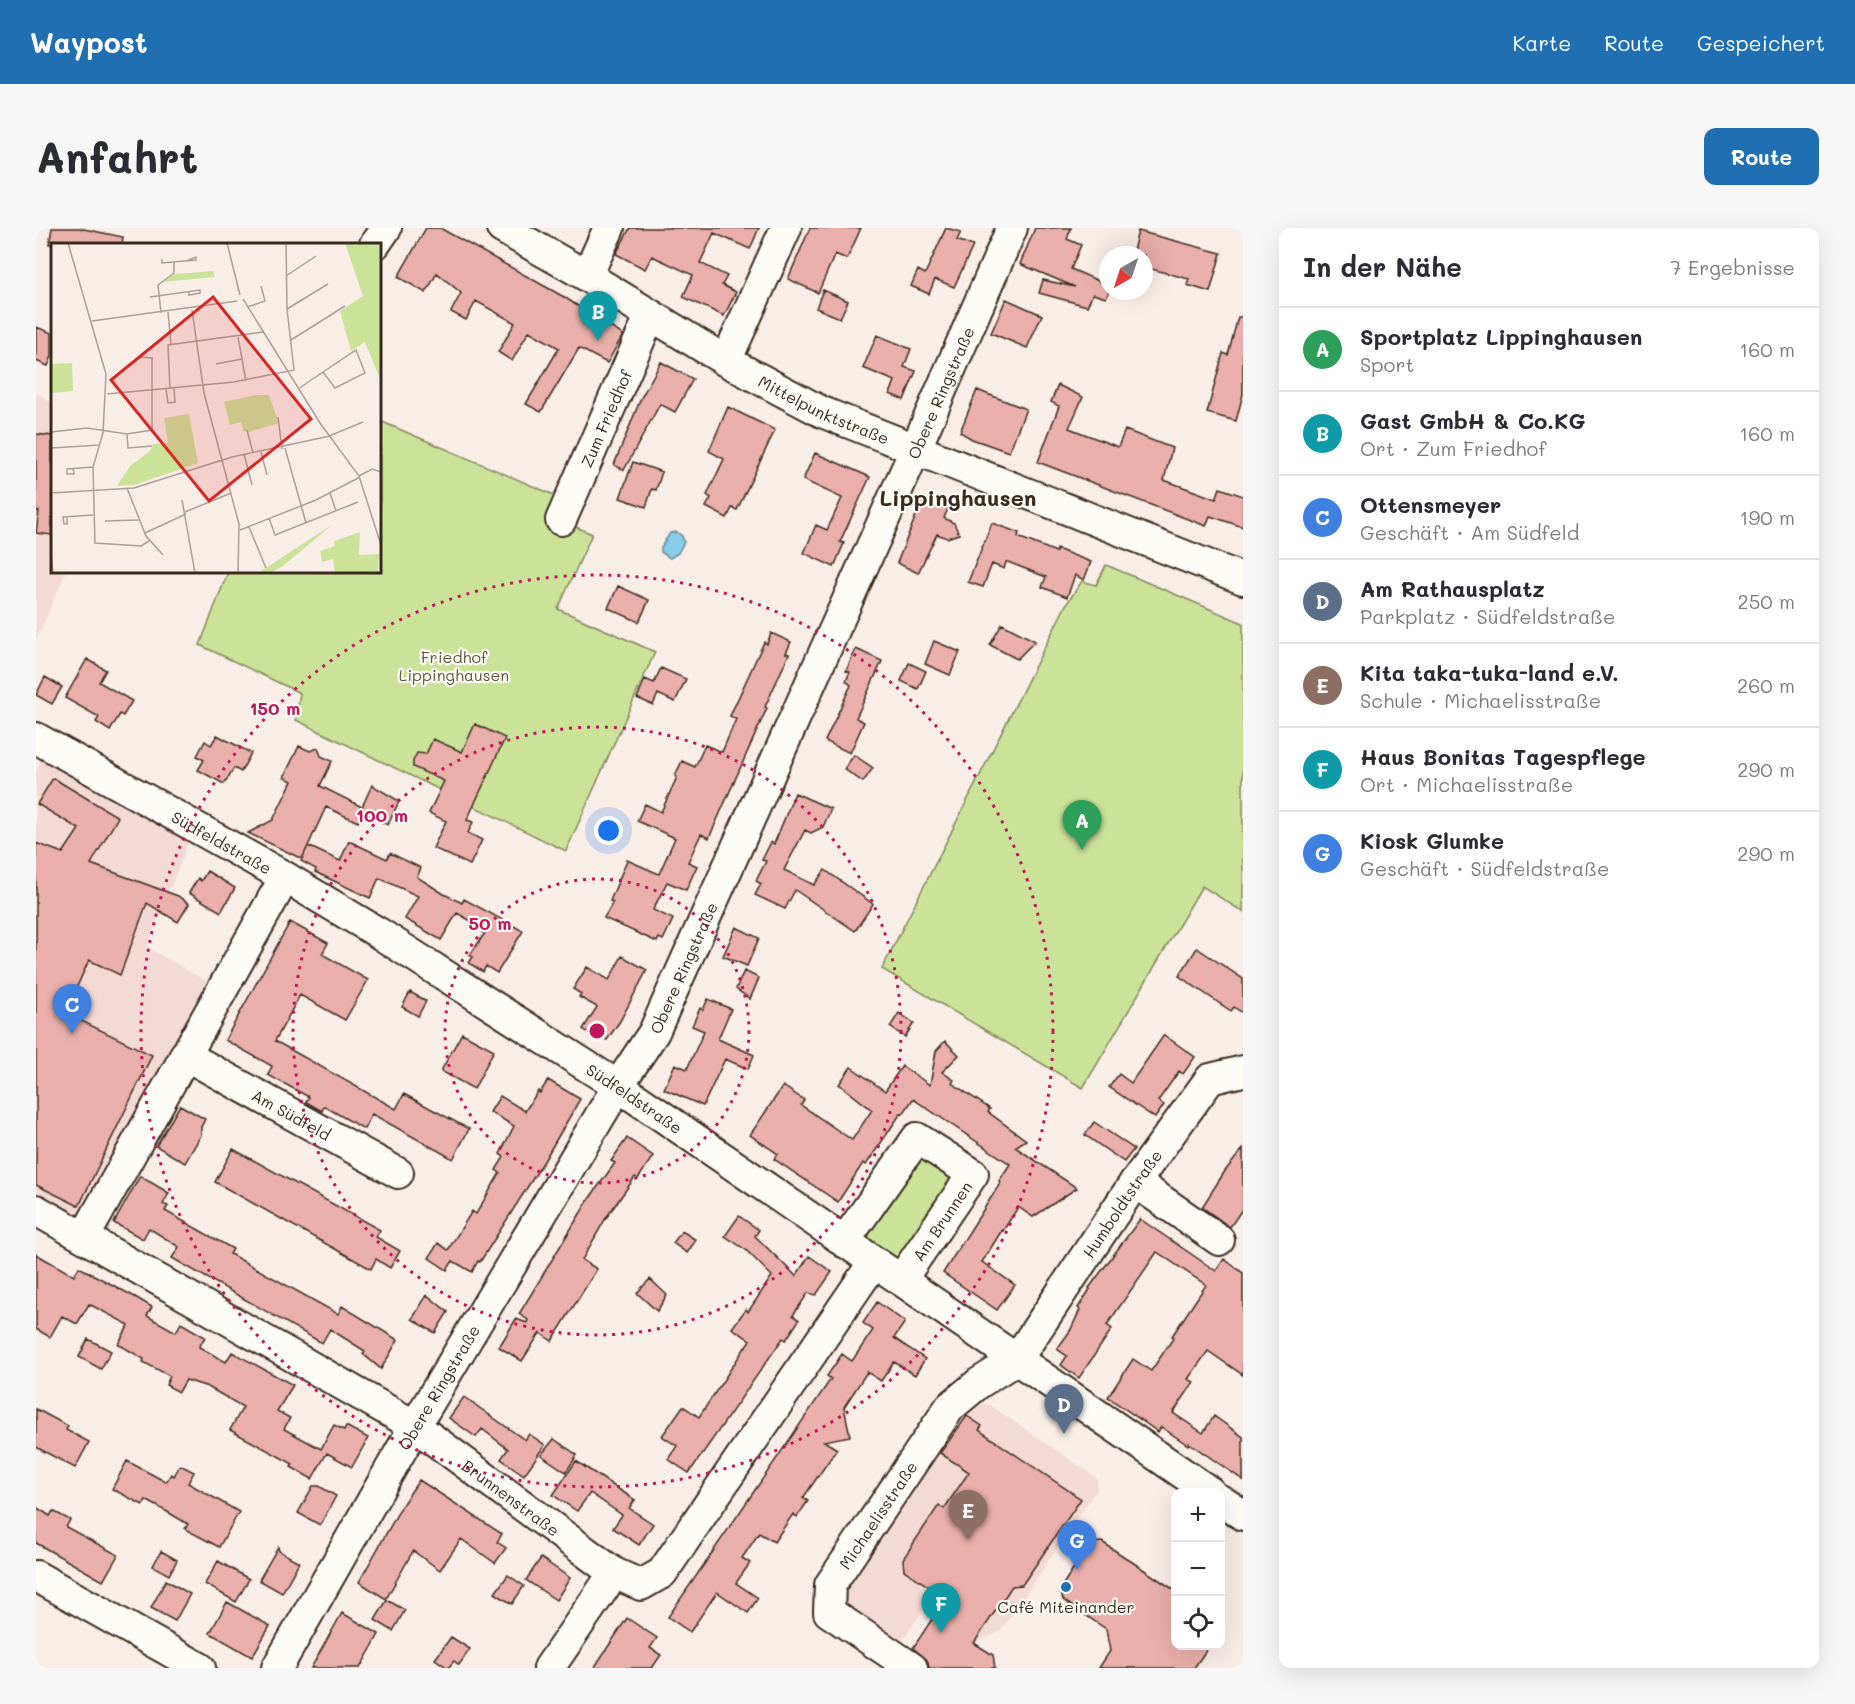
<!DOCTYPE html>
<html lang="de">
<meta charset="utf-8">
<style>
:root{--surface:#fff;--page:#f7f7f7;--text:#2b2b33;--muted:#7c7c81;--line:#e1e1e2;--accent:#1f6fb2}
body{margin:0;font-family:Mali,sans-serif;background:var(--page);color:var(--text)}
.controls{position:absolute;right:18px;bottom:18px;display:grid;overflow:hidden;border-radius:12px;box-shadow:0 6px 24px #0002}
.controls button{width:54px;height:54px;display:grid;place-items:center;padding:0;border:0;border-bottom:2px solid var(--line);background:var(--surface);color:var(--text);font:30px sans-serif}
.compass{position:absolute;left:1063px;top:18px;width:54px;height:54px;border-radius:50%;background:var(--surface);box-shadow:0 6px 24px #0002;rotate:219deg}
.you{position:absolute;left:573px;top:603px;width:21px;height:21px;margin:-15px;border:4px solid #fff;border-radius:50%;background:#1a73e8;box-shadow:0 0 0 9px #1a73e833}
.badge{display:grid;place-items:center;width:39px;height:39px;border-radius:50%;background:var(--accent);color:#fff;font-size:20px;font-weight:700}
.pin{position:absolute;translate:-50% -50px;filter:drop-shadow(0 2px 3px #0008)}
.pin::after{content:'';position:absolute;top:32px;width:21px;height:18px;background:inherit;clip-path:polygon(0 0,100% 0,50% 100%)}
.list{margin:0;padding:0;list-style:none}
h2{display:flex;justify-content:space-between;align-items:center;height:78px;margin:0;padding:0 24px;font-size:26px}
h2 small{font-size:20px;font-weight:400;color:var(--muted)}
.list li{display:grid;grid-template-columns:39px 1fr auto;gap:18px;align-items:center;box-sizing:border-box;height:84px;padding:0 24px;border-top:2px solid var(--line)}
.list b{display:block;font-size:22px;white-space:nowrap}
.list p{margin:0;font-size:20px;white-space:nowrap;color:var(--muted)}
.list em{font-size:20px;font-style:normal;color:var(--muted)}
.icon{flex:none;width:33px;height:33px;fill:none;stroke:currentColor;stroke-width:2;stroke-linecap:round;stroke-linejoin:round}
.map{position:relative;flex:none;width:1207px;height:1440px;overflow:hidden;border-radius:12px}
header{display:flex;align-items:center;gap:36px;box-sizing:border-box;height:84px;padding:0 30px;background:var(--accent);color:#fff}
header strong{font-size:28px}
nav{display:flex;gap:33px;margin-inline-start:auto;font-size:21px}
.intro{display:flex;align-items:center;justify-content:space-between;box-sizing:border-box;height:144px;padding:0 36px}
h1{margin:0;font-size:42px}
.button{padding:15px 27px;border-radius:12px;background:var(--accent);color:#fff;font-size:21px;font-weight:700}
main{display:flex;gap:36px;padding:0 36px}
aside{flex:1;background:var(--surface);border-radius:12px;box-shadow:0 6px 24px #0002}
.map>svg:first-child{display:block}
.built{fill:#f4dad5}
.green{fill:#cbe399;stroke:#83865c;stroke-width:1.5}
.water{fill:#87cce9;stroke:#698b98;stroke-width:1.5}
.building{fill:#eaafaa;stroke:#3b2a1e;stroke-width:1.5}
.lines{fill:none;stroke-linecap:round;stroke-linejoin:round}
.minor-casing{stroke:#3b2a1e;stroke-width:34}
.minor{stroke:#fdfcf7;stroke-width:30}
.ring{fill:none;stroke:#c2185b;stroke-width:3;stroke-dasharray:3 6}
.poi-dot{fill:#1f6fb2;stroke:#fdfcf7;stroke-width:2}
.labels{text-anchor:middle;dominant-baseline:central;stroke-width:4.5;stroke-linejoin:round;paint-order:stroke}
.street-label{font-size:16px;fill:#3b2a1e;stroke:#fdfcf7}
.park-label{font-size:16px;fill:#5f583d;stroke:#fdfcf7}
.poi-label{font-size:16px;fill:#3b2a1e;stroke:#fdfcf7}
.district-label{font-size:22px;font-weight:bold;fill:#3b2a1e;stroke:#fdfcf7}
.inset-road{fill:none;stroke:#ad9f97;stroke-width:1.5}
.view{fill:#d62828;fill-opacity:0.15;stroke:#d62828;stroke-width:3}
.inset-edge{fill:none;stroke:#3b2a1e;stroke-width:3}
.centre{fill:#c2185b;stroke:#fdfcf7;stroke-width:3}
.ring-label{font-size:18px;text-anchor:middle;font-weight:bold;fill:#c2185b;stroke:#fdfcf7;stroke-width:4.5;stroke-linejoin:round;paint-order:stroke}
</style>
<header>
<strong>Waypost</strong>
<nav><a>Karte</a><a>Route</a><a>Gespeichert</a></nav>
</header>
<div class="intro"><h1>Anfahrt</h1><a class="button">Route</a></div>
<main>
<div class="map">
<svg width="1207" height="1440" viewBox="0 0 1207 1440">
<rect width="100%" height="100%" fill="#f9ede8"/>
<filter id="ink" filterUnits="userSpaceOnUse"><feTurbulence type="fractalNoise" baseFrequency=".0167" numOctaves="2"/><feDisplacementMap in="SourceGraphic" scale="12" xChannelSelector="R" yChannelSelector="G"/><feConvolveMatrix kernelMatrix="1 2 1 2 8 2 1 2 1" color-interpolation-filters="sRGB"/></filter>
<g filter="url(#ink)">
<path class="built" d="M0 164 16 176V344H30L0 412Z
M8 521 156 605 111 719 177 757 43 989 0 972V545Z
M939 1174 954 1177 1061 1250V1261L964 1404 939 1414 888 1380 863 1418 807 1380 802 1366 924 1184Z"/>
<path class="green" d="M344 193 525 270 517 289 556 306 522 381 619 424 530 623 260 492 264 465 164 417 192 344H344Z
M1070 337 1207 395V684L1166 658 1047 860 846 741 1030 377 1046 353 1060 357Z
M883 930 905 933 918 953 861 1036 826 1012Z"/>
<path class="water" d="M641 304 646 308 648 314 642 325 634 330 625 324V319L634 305Z"/>
<path class="building" d="M16 0H43L87 9 86 16H13Z
M390 0H404L528 69 587 107 571 135 543 120 505 184 490 176 523 120 493 103 476 133 462 124 479 95 440 73 430 92 415 84 425 65 401 45 390 65 362 49Z
M594 0H723L714 21 678 5 664 35 691 48 686 57 700 64 688 88 647 69 657 47 616 28 609 41 580 26Z
M774 0H825L811 31 799 26 782 65 752 51Z
M910 0 925 4 921 12 937 18 918 59 899 51 893 66 875 58 882 42 889 46Z
M999 0H1035L1031 11 1045 17 1035 41 1072 57 1073 63 1070 70 1057 66 1051 78 1003 65 1007 52 1039 59 984 36Z
M1102 3 1185 25 1174 64 1151 57 1153 51 1108 39V27H1096Z
M787 62 812 73 804 90 780 80Z
M970 71 1006 87 991 120 955 105Z
M1202 89H1207V166L1200 193 1171 185 1187 125 1192 127Z
M0 99 16 105V128L12 138 0 133Z
M841 107 875 121 868 139 880 143 868 172 854 166 859 153 827 140Z
M625 134 657 151 639 184 624 176 588 242 578 237 605 170Z
M1022 157 1047 169 1033 200 1082 219 1089 202 1136 220 1128 252 1180 271 1184 260 1207 268V299L1174 288 1170 298 1002 234 1023 178 1015 174Z
M941 162 990 181 973 224 936 211 924 204Z
M692 179 739 202 701 282 696 280 691 290 670 279 675 270 671 267 688 231 673 223Z
M0 206 16 208V307L0 305 3 283H0Z
M779 225 834 249 804 314 808 315 798 339 768 325 780 297 791 302 806 270 767 252Z
M597 234 626 244 620 262 616 261 610 279 584 270Z
M887 270 912 281 908 290 918 295 923 306 911 310 901 306 882 345 861 335Z
M956 295 983 305 982 309 1020 324 1021 321 1055 334 1048 352 1039 347 1031 369 1006 359 1010 349 972 334H970L968 341 956 336 947 359 932 354Z
M582 358 613 372 603 394 572 380Z
M966 396 999 413 981 431 954 417Z
M735 405 755 414 750 425 753 426 729 479 731 480 673 610 665 606 652 634 661 638 650 662 631 654 617 682 637 691 627 712 623 710 621 714 568 690 577 674 574 673 591 632 623 646 639 610 601 593 609 576 625 584 641 549 639 548 646 533 659 539 669 517 686 524 700 491 694 488 728 414 731 416Z
M898 413 924 424 914 447 889 436Z
M820 421 846 433 820 490 828 494 814 525 789 513 815 457 810 453 814 444 810 443Z
M51 431 70 442 63 454 96 473 87 488 84 486 74 503 60 494 63 489 29 470Z
M873 435 890 443 882 461 865 453Z
M625 440 650 451 639 474 622 466 617 477 601 470 609 451 618 455Z
M9 449 26 459 16 476 0 467Z
M439 496 469 510 431 592 437 594 432 605 446 612 434 637 397 620 410 593 393 585 408 553 377 539V533L381 525 390 526 397 511 426 524Z
M181 507 215 525 205 544 198 540 188 556 162 542 168 532 161 528 169 513 175 517Z
M263 518 274 523 282 520 285 528 296 533 284 558 326 579 336 557 363 573 352 597 327 585 322 594 290 579 266 631 212 605 237 592 256 553 248 549Z
M818 527 837 540 827 554 808 541Z
M17 550 82 589 55 636 142 668 153 676 142 694 111 675 84 747 53 732 29 785 116 827 43 978 0 957V615L27 625 43 601 1 576Z
M759 565 795 581 787 599 775 605 769 602 748 642 778 657 789 642 837 676 819 703 759 662 749 681 719 667 725 656 720 653 730 633 726 632 735 614 738 616Z
M313 613 351 631 354 625 385 640 381 649 408 666 426 675 428 671 487 703 461 745 450 738 447 744 433 735 437 729 434 727 451 702 421 685 405 712 369 691 382 668 343 650 334 670 279 644 280 641 265 633 272 618 304 633Z
M171 643 199 660 185 684 153 665 162 650 165 653Z
M254 694 292 715 286 726 332 752 309 792 264 767 239 813 360 881 368 866 433 901 417 931 336 886 328 901 288 878 286 883 270 874 273 869 232 847 236 838 189 812Z
M700 699 723 710 711 738 687 728Z
M1161 720 1207 751V785L1198 779 1195 783 1143 748Z
M586 728 611 742 584 793 571 812 562 807 560 810 547 801 561 779 543 769 545 766 537 761 551 739 573 752Z
M708 743 723 750 714 771 700 761Z
M374 764 390 773 382 788 366 779Z
M672 771 695 781 682 811 718 827 712 841 689 831 667 878 628 861 639 836 651 841 668 803 656 798 664 780 667 782Z
M863 785 878 795 869 809 854 799Z
M426 805 458 822 438 861 405 843Z
M1128 807 1159 829 1147 846 1143 843 1122 873 1128 877 1119 890 1073 859 1083 846 1095 855Z
M909 813 923 827 906 844 918 852 916 855 954 881 952 884 990 912 979 919 1041 960 997 989 982 979 967 1003 966 1002 946 1034 979 1057 961 1082 907 1045 965 954 963 953 974 936 877 871 867 886 865 885 830 937 827 935 802 974 738 931 742 926 714 907 747 858 768 872 765 877 816 912 836 882 803 856 815 839 849 863 866 838 894 857 900 823Z
M512 852 544 871 508 933 444 1034 442 1033 436 1044 417 1033 411 1042 393 1030 402 1015 412 1022 436 983 440 986 464 945 460 942 468 929 464 926 478 898 454 884 464 868 489 883 502 863 504 865Z
M144 877 169 891 165 899V907L149 935 120 918Z
M1058 894 1098 921 1088 934 1049 907Z
M591 910 617 928 602 951 599 949 570 990 546 1032 561 1041 516 1113 504 1105 486 1133 463 1119 480 1091 491 1095 492 1092 483 1086 553 971 579 935 575 933Z
M197 921 344 1002 340 1009 364 1023 354 1040 340 1031 335 1041 179 954Z
M1207 921V980L1194 999 1166 979 1189 943Z
M104 948 133 965 127 976 132 978 129 983 197 1021 194 1026 302 1086 306 1078 362 1112 345 1141 327 1126 329 1123 294 1101 286 1115 136 1030 143 1019 113 1000 107 1011 78 995Z
M703 988 723 1002 719 1008 760 1048 773 1028 796 1044 780 1067 772 1065 757 1087 763 1092 750 1112 747 1110 653 1245 632 1231 641 1218 626 1208 647 1178 663 1189 714 1112 696 1100 710 1081 712 1084 736 1048 710 1022 689 1008Z
M1104 991 1180 1043 1188 1031 1207 1045V1147L1172 1123 1152 1151 1158 1154 1137 1185 1167 1205 1178 1188 1207 1209V1252L1153 1215 1152 1217 1125 1199 1122 1204 1072 1169 1097 1131 1115 1143 1138 1109 1136 1108 1170 1057 1121 1024 1071 1097 1076 1101 1043 1150 1025 1137 1031 1128 1021 1121 1034 1103 1044 1082 1042 1080 1054 1061 1053 1060Z
M646 1003 660 1012 651 1025 637 1015Z
M0 1026 38 1048 43 1039 99 1069 116 1079 111 1088 140 1104 145 1095 169 1109 163 1119 190 1134 196 1124 257 1157 241 1183 254 1190 248 1201 285 1221 298 1197 308 1202 310 1198 332 1210 316 1239 291 1225 276 1251 255 1239 257 1236 194 1202 207 1179 172 1159 150 1152 143 1164 130 1157 134 1148 107 1134 108 1131 82 1116 93 1097 53 1076 41 1096 26 1088 14 1109 0 1101Z
M614 1051 631 1067 621 1083 601 1065Z
M391 1067 412 1084 399 1105 376 1091Z
M841 1074 869 1094 858 1110 889 1131 879 1147 858 1134 845 1153 831 1144 808 1179 814 1208 788 1213 801 1221 767 1270 772 1273 761 1289 757 1286 738 1314 723 1305 706 1330 714 1335 700 1355 722 1370 712 1385 681 1364 654 1404 632 1389 795 1151 791 1148 806 1126 816 1133 837 1102 827 1095Z
M52 1111 75 1123 65 1141 43 1129Z
M428 1169 489 1212 493 1206 509 1217 488 1247 465 1231 472 1221 446 1201 440 1209 413 1190Z
M0 1181 32 1198 30 1202 53 1214 39 1240 0 1219Z
M931 1188 946 1198 943 1202 1045 1271 986 1357 976 1358 938 1415 957 1427 959 1440H893L891 1432 877 1420 910 1370 868 1342 867 1331 903 1277 908 1281 933 1244 904 1225Z
M518 1211 541 1227 530 1244 505 1227Z
M91 1233 130 1254 135 1246 138 1248 144 1237 158 1244 152 1255 203 1284 183 1319 149 1301 152 1296 135 1286 110 1272 107 1277 76 1261Z
M540 1233 599 1272 593 1280 617 1296 603 1317 577 1300 586 1287 554 1265 541 1283 517 1267Z
M383 1252 466 1306 461 1314 470 1320 459 1335 425 1311 404 1342 377 1323 350 1371 323 1354 368 1274Z
M277 1258H283L300 1268 284 1297 262 1285Z
M0 1279 14 1288 17 1283 34 1292 30 1299 82 1327 67 1353 0 1315Z
M1066 1314 1140 1363V1418H1173L1158 1440H1063L1074 1423 1070 1401 1027 1372 1024 1361 1054 1315Z
M242 1319 243 1323 263 1334 246 1365 223 1352Z
M125 1323 141 1332 133 1347 117 1338Z
M505 1330 534 1350 520 1372 490 1352Z
M182 1333 213 1351 200 1374 169 1356Z
M472 1347 488 1358 476 1376 459 1365Z
M130 1352 154 1366 139 1393 115 1380Z
M351 1372 369 1382 357 1403 339 1392Z
M191 1374 234 1398 216 1429 174 1405Z
M306 1385 343 1406 336 1419 324 1440H275Z
M591 1390 621 1410 614 1420 625 1427 616 1440H558Z
M415 1409 434 1421 423 1437 418 1433 412 1440 399 1431Z"/>
<g class="lines">
<defs>
<g id="minor">
<path id="s1" d="M466 0 551 48 690 133 786 184 1207 351"/>
<path d="M339 16 350 0"/>
<path d="M551 48 573 0"/>
<path d="M690 133 750 0"/>
<path id="s2" d="M525 292 614 88"/>
<path id="s3" d="M0 510 249 649 341 704 582 858 1174 1264"/>
<path id="s4" d="M149 827 362 945"/>
<path d="M1099 954 1183 1012"/>
<path id="s5" d="M0 982 379 1198 578 1345 605 1357 626 1345 838 1034"/>
<path d="M49 1008 249 649"/>
<path d="M808 1014 881 910 937 946 865 1052"/>
<path d="M1184 1272 1207 1287"/>
<path d="M0 1348 164 1440"/>
<path id="s6" d="M241 1440 379 1198 582 858 618 804 879 222 976 0"/>
<path d="M513 1440 578 1345"/>
<path id="s7" d="M876 1440 793 1384 794 1357 914 1179 943 1155 981 1131 1099 954 1174 851 1207 843"/>
</g>
</defs>
<use href="#minor" class="minor-casing"/>
<use href="#minor" class="minor"/>
</g>
</g>
<g class="ring">
<circle cx="561" cy="803" r="152"/>
<circle cx="561" cy="803" r="304"/>
<circle cx="561" cy="803" r="456"/>
</g>
<circle class="poi-dot" cx="1030" cy="1359" r="6"/>
<g class="labels">
<g class="street-label">
<text stroke="none"><textPath href="#s6" startOffset="1440">Obere Ringstraße</textPath></text>
<text stroke="none"><textPath href="#s1" startOffset="370">Mittelpunktstraße</textPath></text>
<text stroke="none"><textPath href="#s2" startOffset="111">Zum Friedhof</textPath></text>
<text stroke="none"><textPath href="#s3" startOffset="213">Südfeldstraße</textPath></text>
<text stroke="none"><textPath href="#s6" startOffset="810">Obere Ringstraße</textPath></text>
<text stroke="none"><textPath href="#s3" startOffset="699">Südfeldstraße</textPath></text>
<text stroke="none"><textPath href="#s4" startOffset="122">Am Südfeld</textPath></text>
<text stroke="none"><textPath href="#s7" startOffset="612">Humboldtstraße</textPath></text>
<text transform="translate(906 993) rotate(-56)">Am Brunnen</text>
<text stroke="none"><textPath href="#s6" startOffset="324">Obere Ringstraße</textPath></text>
<text stroke="none"><textPath href="#s5" startOffset="556">Brunnenstraße</textPath></text>
<text stroke="none"><textPath href="#s7" startOffset="212">Michaelisstraße</textPath></text>
</g>
<g class="park-label">
<text x="418" y="428">Friedhof<tspan x="418" dy="18">Lippinghausen</tspan></text>
</g>
<g class="poi-label">
<text x="1030" y="1378">Café Miteinander</text>
</g>
<g class="district-label">
<text x="922" y="269">Lippinghausen</text>
</g>
</g>
<g transform="translate(15 15)">
<rect width="330" height="330" fill="#f9ede8"/>
<path d="M294 0H330L329 136 314 99 300 108 289 68 312 53ZM162 28 164 34 111 39 124 31ZM21 120 22 148 0 150V121ZM205 152H218L228 180 198 189 192 188 190 179 179 182 173 159ZM138 171 147 220 83 242 66 243 79 223 99 208 102 201 117 200 113 175ZM282 281 232 323 219 330H207ZM309 289 308 312 328 311 327 330H284L282 316 271 319 269 308 284 303 283 298Z" fill="#cbe399"/>
<path class="inset-road" d="M17 0 55 131 52 190 42 224 44 300 90 303 98 298M176 0 189 52M111 16V20L145 17V14L135 18M235 33 265 13M99 54 149 47V50L138 52V49M192 56 269 180 308 233 330 302M196 64 214 58 210 43M236 66 277 41M141 67 153 150 188 281 187 330M117 69 120 102M110 70 107 42 123 30V19M41 78 186 58M187 94 195 138M240 97 294 63M165 121 191 116M249 145 250 144 272 129 305 107 314 130 284 145 272 129M115 146 117 160 124 159 123 145M119 146 117 102 212 89M56 151 183 139 243 127 236 66 235 0M227 174 231 206M196 187 202 210M0 189 36 185 76 191 101 187V115L88 114M76 191 77 205 101 203M278 193 312 179M0 205 49 202M234 205 255 280M210 209 216 232M193 211 201 242M22 225 23 231H16V226L42 224M308 233 321 226 330 229M76 245 95 293 112 312M0 250 83 245 181 214 279 193M279 250 285 268M131 257 144 330M134 269 180 250M16 274V281H13L12 274 42 272M218 275 224 292 307 259M54 278 88 277M198 284 215 325M189 287 265 257 309 234M94 290 135 271M0 308 2 330"/>
<path class="view" d="M162 54 260 176 158 258 60 137Z"/>
<rect width="330" height="330" class="inset-edge"/>
</g>
<circle cx="561" cy="803" r="9" class="centre"/>
<g class="ring-label">
<text x="239" y="487">150 m</text>
<text x="346" y="594">100 m</text>
<text x="454" y="702">50 m</text>
</g>
</svg>
<div class="controls">
<button>+</button>
<button>−</button>
<button><svg class="icon" aria-label="locate" viewBox="0 0 24 24"><circle cx="12" cy="12" r="6"/><path d="M12 2v4M12 18v4M2 12h4M18 12h4"/></svg></button>
</div>
<svg class="compass" viewBox="-18 -18 36 36"><path d="M0-13l5 13h-10z" fill="#e53935"/><path d="M0 13l5-13h-10z" fill="#7c7c81"/></svg>
<div class="you"></div>
<div class="pin badge" style="left:1046px;top:622px;background:#2e9e5b">A</div>
<div class="pin badge" style="left:562px;top:113px;background:#0f9aa8">B</div>
<div class="pin badge" style="left:36px;top:806px;background:#3f7fe0">C</div>
<div class="pin badge" style="left:1028px;top:1206px;background:#5c6f8a">D</div>
<div class="pin badge" style="left:932px;top:1312px;background:#8d6e63">E</div>
<div class="pin badge" style="left:905px;top:1405px;background:#0f9aa8">F</div>
<div class="pin badge" style="left:1041px;top:1342px;background:#3f7fe0">G</div>
</div>
<aside>
<h2>In der Nähe<small>7 Ergebnisse</small></h2>
<ul class="list">
<li><span class="badge" style="background:#2e9e5b">A</span><div><b>Sportplatz Lippinghausen</b><p>Sport</p></div><em>160 m</em></li>
<li><span class="badge" style="background:#0f9aa8">B</span><div><b>Gast GmbH &amp; Co.KG</b><p>Ort · Zum Friedhof</p></div><em>160 m</em></li>
<li><span class="badge" style="background:#3f7fe0">C</span><div><b>Ottensmeyer</b><p>Geschäft · Am Südfeld</p></div><em>190 m</em></li>
<li><span class="badge" style="background:#5c6f8a">D</span><div><b>Am Rathausplatz</b><p>Parkplatz · Südfeldstraße</p></div><em>250 m</em></li>
<li><span class="badge" style="background:#8d6e63">E</span><div><b>Kita taka-tuka-land e.V.</b><p>Schule · Michaelisstraße</p></div><em>260 m</em></li>
<li><span class="badge" style="background:#0f9aa8">F</span><div><b>Haus Bonitas Tagespflege</b><p>Ort · Michaelisstraße</p></div><em>290 m</em></li>
<li><span class="badge" style="background:#3f7fe0">G</span><div><b>Kiosk Glumke</b><p>Geschäft · Südfeldstraße</p></div><em>290 m</em></li>
</ul>
</aside>
</main>
